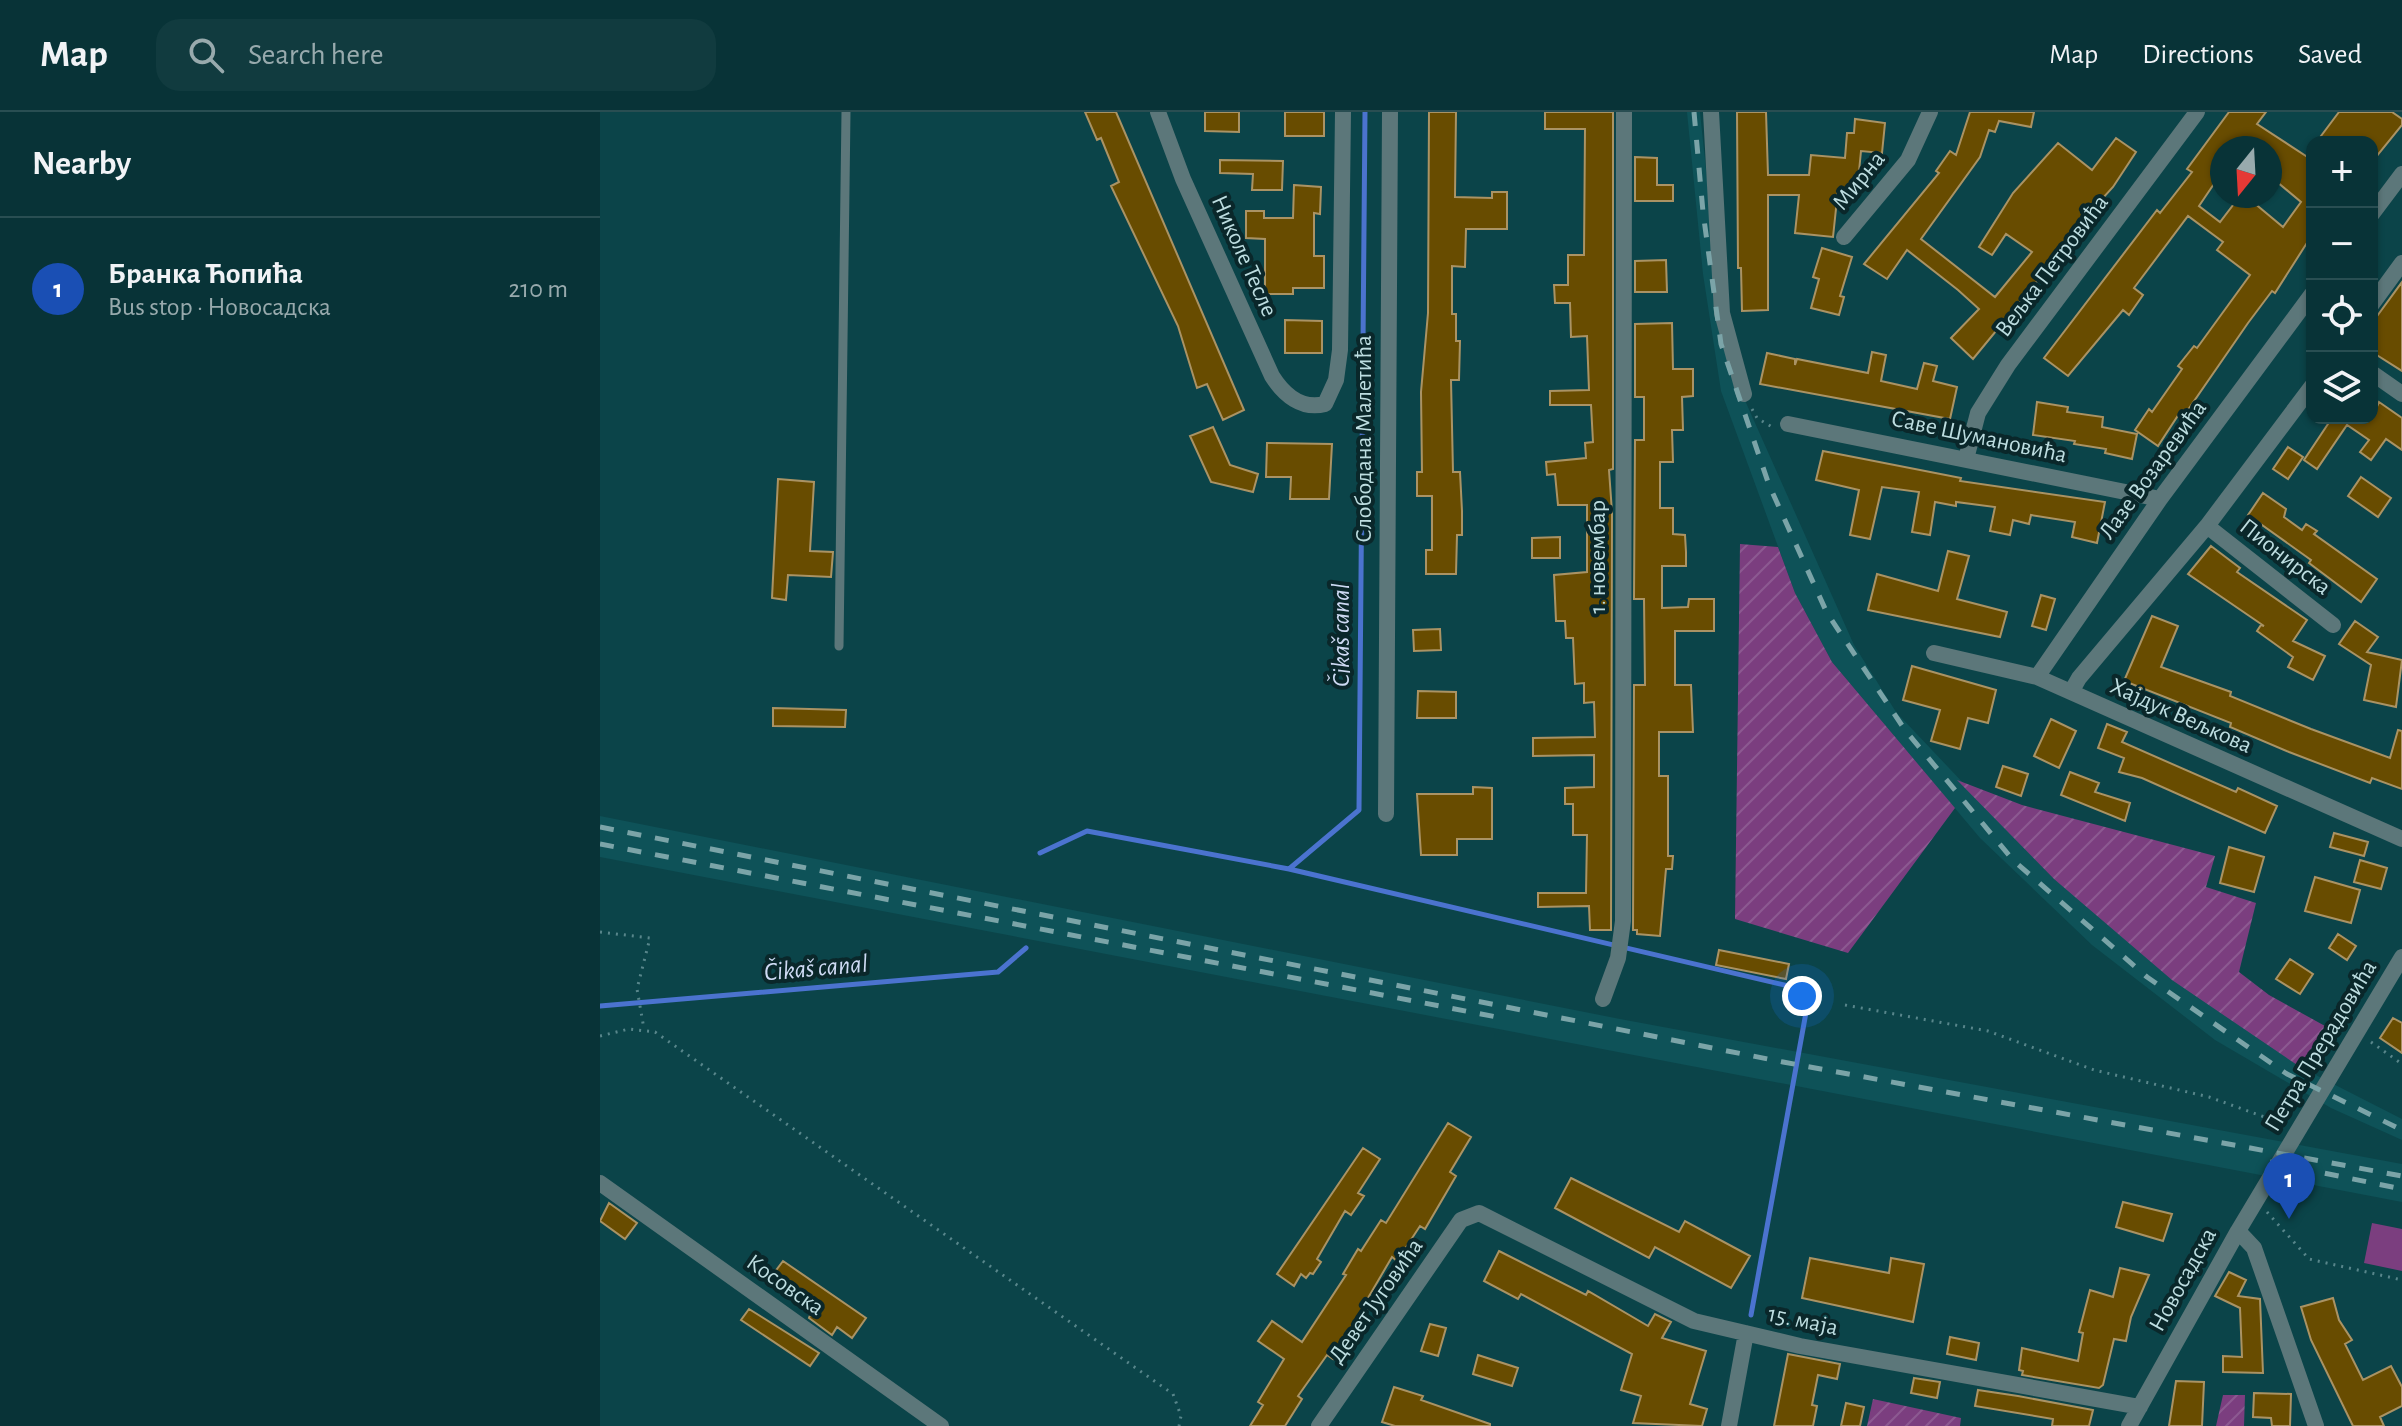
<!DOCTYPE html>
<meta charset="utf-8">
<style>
:root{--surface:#083337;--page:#113b3f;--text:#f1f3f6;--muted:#98aaad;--line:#294e52;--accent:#d6ab8b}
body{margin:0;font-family:"Alegreya Sans",sans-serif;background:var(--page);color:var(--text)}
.controls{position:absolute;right:24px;top:24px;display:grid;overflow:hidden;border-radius:16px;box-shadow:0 2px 6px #0004}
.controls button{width:72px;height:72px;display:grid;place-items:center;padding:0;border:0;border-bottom:2px solid var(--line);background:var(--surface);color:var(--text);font:40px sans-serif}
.compass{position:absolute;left:1610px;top:24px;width:72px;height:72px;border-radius:50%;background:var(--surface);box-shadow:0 2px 6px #0004;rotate:198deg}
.you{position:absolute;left:1202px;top:884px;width:28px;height:28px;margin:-20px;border:6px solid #fff;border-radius:50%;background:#1a73e8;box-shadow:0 0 0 12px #1a73e833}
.badge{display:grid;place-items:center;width:52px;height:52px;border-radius:50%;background:var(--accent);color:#fff;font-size:26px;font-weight:700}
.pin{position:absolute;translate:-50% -66px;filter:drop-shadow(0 2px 4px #0008)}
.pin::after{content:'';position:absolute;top:42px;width:28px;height:24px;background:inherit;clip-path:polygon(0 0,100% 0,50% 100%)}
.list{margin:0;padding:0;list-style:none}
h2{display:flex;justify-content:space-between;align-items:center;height:104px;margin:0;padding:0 32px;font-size:34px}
h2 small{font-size:26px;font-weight:400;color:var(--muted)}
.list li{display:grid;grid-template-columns:52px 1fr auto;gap:24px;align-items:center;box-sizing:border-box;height:144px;padding:0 32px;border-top:2px solid var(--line)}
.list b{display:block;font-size:30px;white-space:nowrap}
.list p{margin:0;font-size:26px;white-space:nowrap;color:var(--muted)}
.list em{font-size:26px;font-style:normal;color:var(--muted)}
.icon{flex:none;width:44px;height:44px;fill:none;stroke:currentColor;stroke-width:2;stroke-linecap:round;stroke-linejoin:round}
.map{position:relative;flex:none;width:1802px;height:1314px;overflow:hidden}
header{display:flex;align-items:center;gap:48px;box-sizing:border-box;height:112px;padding:0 40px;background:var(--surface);border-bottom:2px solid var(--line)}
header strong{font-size:38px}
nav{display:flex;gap:44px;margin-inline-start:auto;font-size:28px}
.search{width:560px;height:72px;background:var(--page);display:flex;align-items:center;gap:20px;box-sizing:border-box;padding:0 28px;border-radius:24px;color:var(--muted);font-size:30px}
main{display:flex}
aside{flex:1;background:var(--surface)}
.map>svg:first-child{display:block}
.built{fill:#0e5258}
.garden{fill:url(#garden-furrows)}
.pitch{fill:#7b3e7f}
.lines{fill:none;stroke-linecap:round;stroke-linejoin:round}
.stream{stroke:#4b73cf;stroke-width:5}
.building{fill:#684c00;stroke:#aa9364;stroke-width:2;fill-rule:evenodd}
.path{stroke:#58868b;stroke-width:3;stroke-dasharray:2 6;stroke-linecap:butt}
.lane{stroke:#5c777a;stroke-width:9}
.street{stroke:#5c777a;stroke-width:16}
.rail{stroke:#7ba4a8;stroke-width:5;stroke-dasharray:14 14;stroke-linecap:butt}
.labels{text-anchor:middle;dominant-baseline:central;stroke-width:8;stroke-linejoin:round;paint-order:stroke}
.street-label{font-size:24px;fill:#bddde0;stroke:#0a272a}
.water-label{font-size:26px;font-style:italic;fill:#cedaf3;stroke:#0a272a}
</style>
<header>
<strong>Map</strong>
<div class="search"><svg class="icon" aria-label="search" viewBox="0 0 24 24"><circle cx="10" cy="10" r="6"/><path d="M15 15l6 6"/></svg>Search here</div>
<nav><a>Map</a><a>Directions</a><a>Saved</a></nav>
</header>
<main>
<aside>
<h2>Nearby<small></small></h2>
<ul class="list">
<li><span class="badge" style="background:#1a4fb4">1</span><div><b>Бранка Ћопића</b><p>Bus stop · Новосадска</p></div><em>210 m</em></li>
</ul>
</aside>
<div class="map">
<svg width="1802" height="1314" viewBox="0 0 1802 1314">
<defs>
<pattern id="garden-furrows" width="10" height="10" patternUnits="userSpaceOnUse" patternTransform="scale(2)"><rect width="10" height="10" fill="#7b3e7f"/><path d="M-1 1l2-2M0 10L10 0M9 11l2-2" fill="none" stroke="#8c5991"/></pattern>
</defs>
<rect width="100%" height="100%" fill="#0b4449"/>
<path class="built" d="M1087 0H1100L1122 212 1135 266 1254 533 1296 600 1454 767 1700 955 1802 1007V1028L1731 996 1615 928 1492 833 1380 726 1232 550 1195 481 1121 279 1103 162Z
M0 704 1020 907 1802 1052V1090L0 745Z"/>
<path class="garden" d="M1140 432 1178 435 1195 481 1232 550 1355 696 1248 841 1135 807Z
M1357 668 1422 693 1615 744 1606 775 1656 791 1639 860 1669 883 1725 914 1700 955 1572 868 1454 767Z
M1623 1283H1645L1644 1314H1616Z
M1273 1287 1361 1306 1360 1314H1267Z"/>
<path class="pitch" d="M1772 1111 1802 1117V1159L1764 1151Z"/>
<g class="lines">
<path class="stream" d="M440 741 487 719 689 757 759 698 765 0
M689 757 1197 876 1207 895 1151 1203
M0 894 398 860 426 836"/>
</g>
<path class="building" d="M485 0H516L644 298 623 308 607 272 597 276 578 214 511 74 519 70 501 26 497 28Z
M605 0H639V20L605 19Z
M685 0H724V24H685Z
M829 0H856L855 85 892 86V80H907V117H866L865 155 852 154V202H856V229H860L859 268H851L853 360H860L862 399V423H857L856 462H826V438H832V384H817V360H822L821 280 828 201Z
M945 0H1013V357L1009 358 1012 400 1011 818H990L989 794 938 795V781H986L987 723H973V692H965V676L994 675V643L933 644V626L995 625 994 590 984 591V571L975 572 973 526H966L965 509H956L954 463 987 460V393H958L955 362 947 363 946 350 986 346 985 331 993 330 991 293H950V279L989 278 987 224 971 225 970 191H955L954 173H968V143H984L985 17H945Z
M1137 0H1166L1168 63H1209L1211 43 1245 46 1247 21H1254L1255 7 1285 11 1282 41 1261 39 1257 80 1238 78 1233 125 1195 121 1199 83H1168V198L1142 199 1141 156H1138Z
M1370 0H1434L1431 15 1399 9 1395 20 1389 18 1380 45 1321 127 1395 185 1432 140 1406 122 1392 143 1379 135 1413 81 1458 31 1492 58 1516 26 1536 40 1513 75 1471 121 1443 162 1373 247 1351 226 1379 197 1358 178 1307 138 1287 167 1264 152 1339 61 1336 59 1350 39 1356 43Z
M1629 0H1666L1657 12 1712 48V123L1675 181 1672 179 1648 211 1583 305 1579 302 1558 334 1535 318 1549 297 1552 300 1582 257 1578 254 1594 234 1597 236 1650 163 1617 138 1623 130 1588 104 1534 176 1543 183 1529 203 1523 198 1468 264 1444 246 1557 98 1560 101 1592 60 1587 57ZM1622 36H1670V64L1701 90 1683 115 1653 90 1657 84H1640L1620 110 1599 94 1622 60Z
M1739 0H1792L1802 7V13L1772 50V30H1729L1721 24Z
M1035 45 1057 46V73H1073V89H1035Z
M620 48 683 49 682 78H652L653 62 620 61Z
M694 73 721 75 720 102 714 101V144H724V176H693V182H665V127L646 126V99H664V106H693Z
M1222 136 1252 145 1240 184 1244 185 1239 203 1211 196 1219 167 1213 165Z
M1066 148 1067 180H1035V149Z
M1802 170V259L1772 240V211Z
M685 208 722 209V241H685Z
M1072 211 1073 257H1093V284L1082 285 1083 318H1072L1073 350H1060V396H1073V422L1085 423 1086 440V454H1062V496L1088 495 1089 487H1114V519H1075V573H1091L1093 620H1059V664H1068V744H1073L1072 757H1066L1060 824 1037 822V818H1033L1034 573H1045L1044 487H1034L1035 328H1044V285H1035V212Z
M1272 240 1286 243 1281 269 1317 277 1324 251 1337 254 1333 269 1357 275 1350 307 1160 272 1167 241 1195 247V253L1197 247 1268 261Z
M1437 290 1468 295 1467 300 1503 305 1502 315 1537 322 1532 347 1505 341 1506 337 1474 332 1475 329 1433 323Z
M1779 290 1802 306V338L1786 327 1771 348 1760 340 1769 328 1747 313 1717 357 1704 348 1732 306H1772Z
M613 315 630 353 658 362 653 380 611 370 590 324Z
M667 331 732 332 729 387H690L691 365H666Z
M1688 335 1703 345 1688 367 1673 357Z
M1223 339 1361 366 1360 369 1505 390 1497 431 1472 425 1475 410 1431 403 1429 412 1413 408 1410 423 1390 419 1395 395 1356 390V394L1335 390 1330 423 1312 420 1319 380 1282 375 1270 427 1250 423 1259 378 1216 368Z
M1761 365 1791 386 1778 405 1748 384Z
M178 367 214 370 210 439 233 440 231 465 188 463 186 488 172 486Z
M1663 381 1686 397 1684 405 1702 418 1706 412 1717 419 1714 422 1777 467 1761 490 1709 451 1711 448 1648 403Z
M960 425V446H932V426Z
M1611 434 1640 456 1637 460 1707 508 1693 529 1725 544 1713 568 1688 555 1693 545 1657 519 1661 513 1664 514 1588 462Z
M1348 439 1369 444 1357 487 1407 500 1400 525 1268 498 1277 462 1338 479Z
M1441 483 1455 487 1446 518 1432 514Z
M1552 504 1578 514 1561 555 1631 580 1630 584 1711 617 1790 646 1798 618 1802 619V677L1772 666 1770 671 1689 640 1630 615 1631 611 1524 569Z
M1755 509 1778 525 1767 540 1802 548 1796 595 1764 588 1771 553 1739 532Z
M840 517 841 538 814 539 813 518Z
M1312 554 1396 578 1388 611 1368 606 1360 637 1331 629 1340 598 1303 588Z
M818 579 856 580V606H817Z
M173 596 246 598 245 615 173 614Z
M1451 607 1476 619 1459 656 1434 644Z
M1507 612 1527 620 1522 630 1636 680 1638 676 1677 694 1665 721 1542 666 1519 660 1524 646 1498 636Z
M1403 654 1428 662 1421 684 1396 675Z
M1470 660 1499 671 1495 680 1530 691 1525 709 1461 683Z
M873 675 892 676V727H857V743H821L817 682H873Z
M1734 721 1768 730 1764 744 1730 735Z
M1629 735 1664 745 1654 780 1620 771Z
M1760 748 1787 756 1781 777 1754 770Z
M1715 765 1760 778 1751 811 1705 799Z
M1738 822 1756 834 1747 848 1729 836Z
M1119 838 1189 852 1186 867 1116 853Z
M1690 847 1713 862 1700 882 1676 867Z
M1793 906 1802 911V941L1780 926Z
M848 1011 871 1025 850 1060 856 1064 825 1117 820 1114 797 1149 792 1145 768 1186 773 1188 733 1247 727 1243 698 1284 702 1287 685 1314H650L663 1293 658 1290 684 1247 658 1229 672 1209 702 1230 746 1163 743 1162 758 1137 761 1139 781 1108 786 1111Z
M763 1036 780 1047 758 1081 764 1084 751 1103 745 1099 717 1147 721 1150 713 1162 710 1161 706 1166 701 1162 694 1174 677 1162Z
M971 1066 1079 1120 1085 1109 1150 1144 1131 1176 1055 1135 1049 1146 955 1096Z
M1523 1090 1572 1102 1563 1129 1516 1115Z
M9 1091 37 1111 25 1127 0 1109Z
M899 1139 986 1183 988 1179 1048 1214 1055 1202 1071 1210 1062 1226 1106 1239 1090 1292 1107 1297 1102 1314 1033 1311 1041 1284 1021 1278 1032 1242 921 1182 918 1187 884 1169Z
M1210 1146 1289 1161 1291 1146 1324 1152 1313 1210 1202 1186Z
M183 1149 266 1206 252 1226 237 1215 232 1223 209 1206 215 1190 174 1161Z
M1520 1156 1549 1163 1531 1205 1526 1229 1514 1227 1503 1273 1499 1276 1422 1263 1423 1259 1419 1258 1422 1236 1478 1249 1483 1221 1479 1220 1490 1178 1513 1185Z
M1629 1160 1646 1168 1638 1184 1660 1187 1663 1261 1623 1260V1244L1642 1245 1640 1196 1615 1184Z
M1733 1186 1739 1208 1752 1228 1745 1232 1763 1268 1791 1254 1802 1275V1294L1780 1305 1784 1314H1753L1711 1228 1701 1195Z
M149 1197 219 1241 210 1254 141 1208Z
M830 1212 846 1216 838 1244 821 1239Z
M1350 1225 1379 1231 1376 1248 1347 1242Z
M1188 1242 1240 1252 1237 1267 1218 1263 1212 1293 1217 1294 1213 1314H1174Z
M878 1243 918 1256 912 1274 873 1262Z
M1314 1266 1340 1270 1337 1286 1311 1281Z
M1576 1269 1604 1270 1602 1314H1569Z
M794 1275 823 1284 821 1288 890 1312V1314H795L782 1310Z
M1378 1278 1418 1284 1493 1298 1489 1314H1452L1453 1307 1375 1294Z
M1654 1281 1691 1282 1690 1314H1672L1671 1306 1653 1305Z
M1246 1291 1264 1295 1260 1314H1241Z"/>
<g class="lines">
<path class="path" d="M1152 297 1157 306 1172 315
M0 820 50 826 37 877 44 917
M1245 893 1388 919 1494 958 1609 985 1684 1012
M0 924 29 917 55 920 573 1282 581 1304 579 1314
M1771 930 1802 952
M1667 1100 1709 1147 1802 1168"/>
<path class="lane" d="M239 534 246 0"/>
<path class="street" d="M558 0 583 67 672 264C684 283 702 298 725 292L736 268 740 238 743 0
M1111 0 1122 201 1144 282
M1772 102 1802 62
M1244 125 1308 48 1330 0
M1772 192 1802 151
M1772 261 1802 282
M1188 312 1560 387
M1366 347 1378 301 1408 253 1597 0
M1607 414 1733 513
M1334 541 1437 565 1802 727
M1437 565 1560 387 1712 182
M1471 580 1479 566 1607 414 1712 274
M786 702 790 0
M1003 887 1018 846 1023 809 1024 0
M0 1071 341 1314
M1638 1119 1654 1136 1716 1314
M719 1314 861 1108 879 1101 1094 1209 1200 1234 1540 1295
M1129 1314 1146 1221
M1529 1314 1638 1119 1802 845"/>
<path class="rail" d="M1094 0 1103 100 1121 232 1169 373 1227 501 1305 618 1413 748 1547 865 1687 962 1802 1018
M0 715 1183 950 1802 1064
M0 732 907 907
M1670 1050 1802 1077"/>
</g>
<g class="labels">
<g class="street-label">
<text transform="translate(1259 69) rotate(-51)">Мирна</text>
<text transform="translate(644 144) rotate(66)">Николе Тесле</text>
<text transform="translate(1452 154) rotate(-53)">Вељка Петровића</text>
<text transform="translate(1379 325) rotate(12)">Саве Шумановића</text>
<text transform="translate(764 327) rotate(-90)">Слободана Малетића</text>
<text transform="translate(1553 358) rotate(-54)">Лазе Возаревића</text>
<text transform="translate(998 445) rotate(-90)">1. новембар</text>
<text transform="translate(1685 445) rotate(38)">Пионирска</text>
<text transform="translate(1581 604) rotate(24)">Хајдук Вељкова</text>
<text transform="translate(1721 934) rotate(-59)">Петра Прерадовића</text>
<text transform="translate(1583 1168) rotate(-61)">Новосадска</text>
<text transform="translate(185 1173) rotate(35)">Косовска</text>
<text transform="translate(776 1189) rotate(-55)">Девет Југовића</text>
<text transform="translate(1203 1209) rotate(12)">15. маја</text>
</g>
<g class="water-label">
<text transform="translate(741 523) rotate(-90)">Čikaš canal</text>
<text transform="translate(216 856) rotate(-5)">Čikaš canal</text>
</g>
</g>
</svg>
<div class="controls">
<button>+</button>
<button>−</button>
<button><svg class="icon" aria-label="locate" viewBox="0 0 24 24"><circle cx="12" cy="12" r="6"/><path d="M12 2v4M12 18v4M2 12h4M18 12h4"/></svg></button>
<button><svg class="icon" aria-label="layers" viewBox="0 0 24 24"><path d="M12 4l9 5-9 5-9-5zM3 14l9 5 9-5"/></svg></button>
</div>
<svg class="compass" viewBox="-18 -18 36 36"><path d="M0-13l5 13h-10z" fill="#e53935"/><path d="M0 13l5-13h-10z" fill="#98aaad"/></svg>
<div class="you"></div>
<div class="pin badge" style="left:1689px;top:1107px;background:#1a4fb4">1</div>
</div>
</main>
